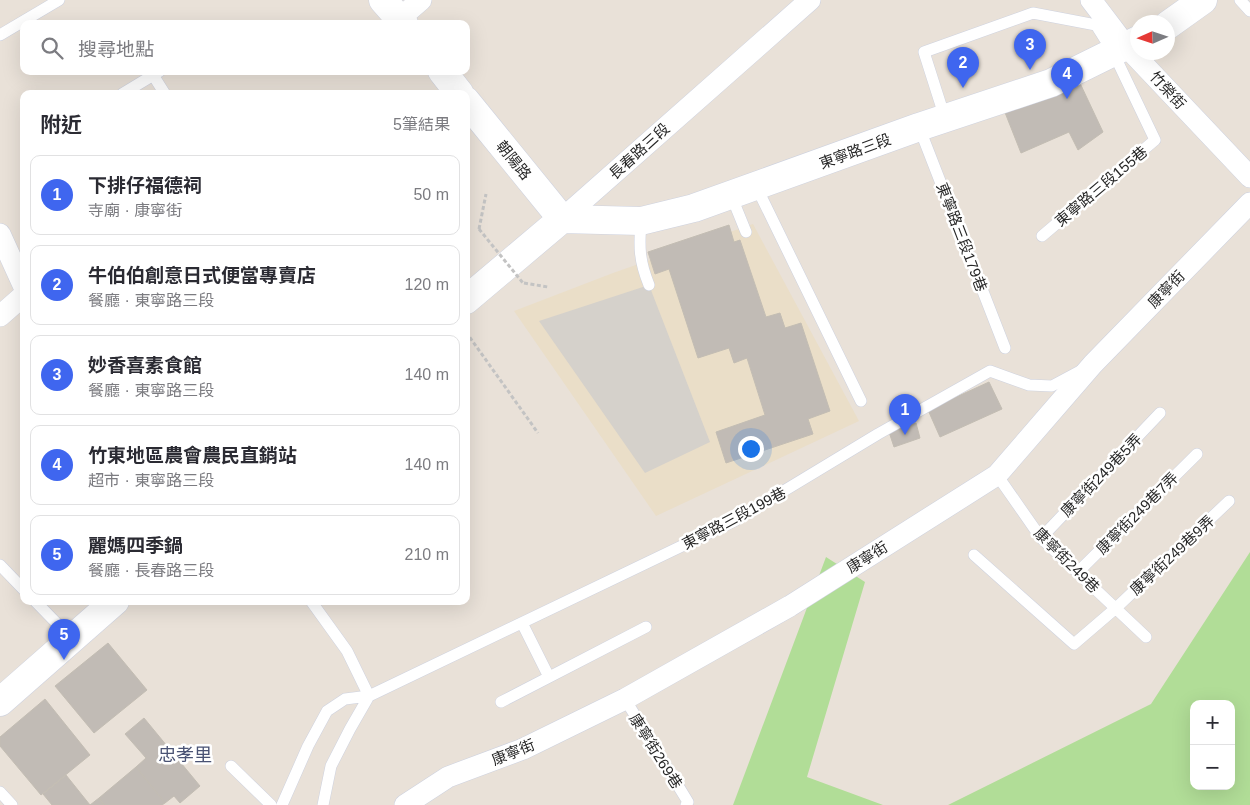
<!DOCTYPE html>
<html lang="zh-TW">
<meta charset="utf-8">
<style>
:root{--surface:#fff;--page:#f2f2f3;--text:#2b2b33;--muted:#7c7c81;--line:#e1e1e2;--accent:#3f66ef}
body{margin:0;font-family:Arial,"Noto Sans TC",sans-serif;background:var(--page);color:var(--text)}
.controls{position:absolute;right:15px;bottom:15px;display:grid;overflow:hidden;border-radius:10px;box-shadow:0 5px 20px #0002}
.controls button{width:45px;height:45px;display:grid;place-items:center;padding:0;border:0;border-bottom:1px solid var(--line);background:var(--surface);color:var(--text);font:25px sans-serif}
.compass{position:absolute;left:1130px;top:15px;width:45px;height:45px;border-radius:50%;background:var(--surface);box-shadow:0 5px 20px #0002;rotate:267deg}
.you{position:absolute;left:750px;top:448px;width:18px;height:18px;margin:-12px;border:4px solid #fff;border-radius:50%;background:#1a73e8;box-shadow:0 0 0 8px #1a73e833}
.badge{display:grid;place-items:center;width:32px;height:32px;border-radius:50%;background:var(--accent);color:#fff;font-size:16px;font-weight:700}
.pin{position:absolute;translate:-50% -41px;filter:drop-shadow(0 1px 2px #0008)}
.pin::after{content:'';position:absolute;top:26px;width:18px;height:15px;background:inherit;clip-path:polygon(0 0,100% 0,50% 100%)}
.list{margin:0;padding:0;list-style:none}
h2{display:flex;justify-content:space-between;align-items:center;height:65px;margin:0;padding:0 20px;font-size:21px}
h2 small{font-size:16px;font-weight:400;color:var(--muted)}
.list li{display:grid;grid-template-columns:32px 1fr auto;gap:15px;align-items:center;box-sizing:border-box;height:80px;margin:0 10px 10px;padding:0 10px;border:1px solid var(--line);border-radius:10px}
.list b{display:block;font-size:19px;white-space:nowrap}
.list p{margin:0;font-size:16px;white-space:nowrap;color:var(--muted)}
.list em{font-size:16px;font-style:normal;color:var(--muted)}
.icon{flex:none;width:28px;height:28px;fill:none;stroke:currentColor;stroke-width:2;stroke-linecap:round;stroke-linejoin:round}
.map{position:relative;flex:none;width:1250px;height:805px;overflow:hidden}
.search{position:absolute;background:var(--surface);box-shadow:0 5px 20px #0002;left:20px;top:20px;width:450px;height:55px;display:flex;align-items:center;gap:12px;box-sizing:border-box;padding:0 18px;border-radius:10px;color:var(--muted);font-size:19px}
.panel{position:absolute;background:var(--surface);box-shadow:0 5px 20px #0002;left:20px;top:90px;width:450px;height:515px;border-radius:10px}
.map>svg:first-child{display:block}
.education{fill:#eadec8}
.green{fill:#b1dd97;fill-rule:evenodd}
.plaza{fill:#d5d1cb}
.building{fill:#c1bbb5;stroke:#c3bdb3}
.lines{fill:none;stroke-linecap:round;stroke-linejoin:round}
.service-casing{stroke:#ced2df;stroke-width:12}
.minor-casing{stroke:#ced2df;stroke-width:22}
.secondary-casing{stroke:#ced2df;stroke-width:29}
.path{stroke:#c3c3c3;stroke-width:3;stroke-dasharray:4 2.5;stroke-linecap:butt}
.service{stroke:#fff;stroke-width:11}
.minor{stroke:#fff;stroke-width:21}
.secondary{stroke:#fff;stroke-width:28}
.path-bridge{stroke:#c3c3c3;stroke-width:3;stroke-dasharray:4 2.5;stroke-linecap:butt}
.labels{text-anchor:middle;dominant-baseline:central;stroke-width:5;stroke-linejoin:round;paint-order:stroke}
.street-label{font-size:15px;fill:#272727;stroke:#fff}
.quarter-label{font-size:18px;fill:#4a5374;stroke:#fff}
</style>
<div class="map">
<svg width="1250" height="805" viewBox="0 0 1250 805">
<rect width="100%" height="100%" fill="#e9e1d8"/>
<path class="education" d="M753 224 859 421 656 516 514 311 613 273Z"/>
<path class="green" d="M1250 552V805H948L1151 704ZM1194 704H1231V786H1194Z
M826 557 865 582 807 777 883 805H733Z"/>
<path class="plaza" d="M649 285 710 442 645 473 539 321Z"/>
<path class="building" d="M1079 81 1103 132 1078 150 1069 132 1021 153 1004 110Z
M729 225 734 242 740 240 766 317 780 313 785 328 801 323 830 411 808 419 813 434 726 463 716 432 765 415 747 358 734 363 729 348 698 358 669 269 655 274 648 252Z
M989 382 1002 409 940 437 928 410Z
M916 423 920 438 894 447 889 432Z
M108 643 147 690 94 733 55 686Z
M45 699 90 755 41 795 0 746V737Z
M144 718 200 786 180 803 174 796 165 803 136 767 146 758 125 734Z
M136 767 165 803 162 805H104L99 798Z
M66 775 90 805 99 798 104 805H52L43 794Z"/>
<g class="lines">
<defs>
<path id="service" d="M1240 0 1250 11
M0 35 59 0
M153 75 165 94
M122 94 160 71
M945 118 924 52 1033 13 1096 25 1113 52 1155 140 1042 236
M919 127 1005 348
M756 186 861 401
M731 195 746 232
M641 221C639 247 639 260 649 285
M997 475 1041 538 1146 637
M1041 538 1160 413
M974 555 1074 644 1116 608 1229 501
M0 565 24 590
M1078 572 1197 454
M35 601 72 639
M311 601 347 651 369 696
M522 623 549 677
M625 699 688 802 686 805
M501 702 646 627
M231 766 271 805
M0 792 12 805
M282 805 308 746 327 711 345 699 369 696 734 521 878 434 990 371 1029 385 1052 386 1080 371
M323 805 331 766 350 729 369 696"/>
<path id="minor" d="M1091 0 1126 46 1250 177
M399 19 421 0
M562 219 810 0
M0 234 24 287
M0 316 24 295
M405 805 448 777 523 749 625 699 790 606 997 475 1093 364 1250 203"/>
<path id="secondary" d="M383 0 404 24
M1168 25 1203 0
M442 71 460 94
M466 101 562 219
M562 219 641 221 694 208 919 127 1051 83 1138 40
M466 300 562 219
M0 702 115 601"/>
</defs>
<use href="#service" class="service-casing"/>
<use href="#minor" class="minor-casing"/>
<use href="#secondary" class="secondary-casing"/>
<path class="path" d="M479 229 486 194
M524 283 548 287
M466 332 538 433"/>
<use href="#service" class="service"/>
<use href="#minor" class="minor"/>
<use href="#secondary" class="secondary"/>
<path class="path-bridge" d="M479 229 523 283"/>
</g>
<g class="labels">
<g class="street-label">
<text transform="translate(1168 90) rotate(47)">竹榮街</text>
<text transform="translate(639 151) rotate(-42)">長春路三段</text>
<text transform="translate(855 151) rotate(-20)">東寧路三段</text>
<text transform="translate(514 160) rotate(51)">朝陽路</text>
<text transform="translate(1101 186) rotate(-40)">東寧路三段155巷</text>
<text transform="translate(962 237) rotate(69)">東寧路三段179巷</text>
<text transform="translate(1166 289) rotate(-46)">康寧街</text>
<text transform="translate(1101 475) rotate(-46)">康寧街249巷5弄</text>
<text transform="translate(1137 513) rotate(-45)">康寧街249巷7弄</text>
<text transform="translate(734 518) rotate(-28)">東寧路三段199巷</text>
<text transform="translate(1172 555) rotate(-43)">康寧街249巷9弄</text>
<text transform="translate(867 557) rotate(-32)">康寧街</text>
<text transform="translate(1067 560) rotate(45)">康寧街249巷</text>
<text transform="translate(656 751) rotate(58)">康寧街269巷</text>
<text transform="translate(513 752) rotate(-22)">康寧街</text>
</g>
<g class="quarter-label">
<text x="185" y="755">忠孝里</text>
</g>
</g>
</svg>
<div class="controls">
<button>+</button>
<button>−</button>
</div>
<svg class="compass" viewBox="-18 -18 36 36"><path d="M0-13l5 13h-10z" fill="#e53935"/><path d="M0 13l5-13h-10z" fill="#7c7c81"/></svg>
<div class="you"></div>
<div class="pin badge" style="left:905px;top:435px">1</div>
<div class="pin badge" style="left:963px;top:88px">2</div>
<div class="pin badge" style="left:1030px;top:70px">3</div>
<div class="pin badge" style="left:1067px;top:99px">4</div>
<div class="pin badge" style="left:64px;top:660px">5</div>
<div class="search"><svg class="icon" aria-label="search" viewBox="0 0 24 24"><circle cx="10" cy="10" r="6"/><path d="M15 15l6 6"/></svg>搜尋地點</div>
<section class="panel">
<h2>附近<small>5筆結果</small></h2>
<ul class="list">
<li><span class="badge">1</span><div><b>下排仔福德祠</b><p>寺廟 · 康寧街</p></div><em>50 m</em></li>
<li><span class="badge">2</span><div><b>牛伯伯創意日式便當專賣店</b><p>餐廳 · 東寧路三段</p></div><em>120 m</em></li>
<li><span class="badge">3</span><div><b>妙香喜素食館</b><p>餐廳 · 東寧路三段</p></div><em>140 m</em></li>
<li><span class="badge">4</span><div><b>竹東地區農會農民直銷站</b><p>超市 · 東寧路三段</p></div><em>140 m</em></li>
<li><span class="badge">5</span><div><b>麗媽四季鍋</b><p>餐廳 · 長春路三段</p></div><em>210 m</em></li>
</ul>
</section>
</div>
